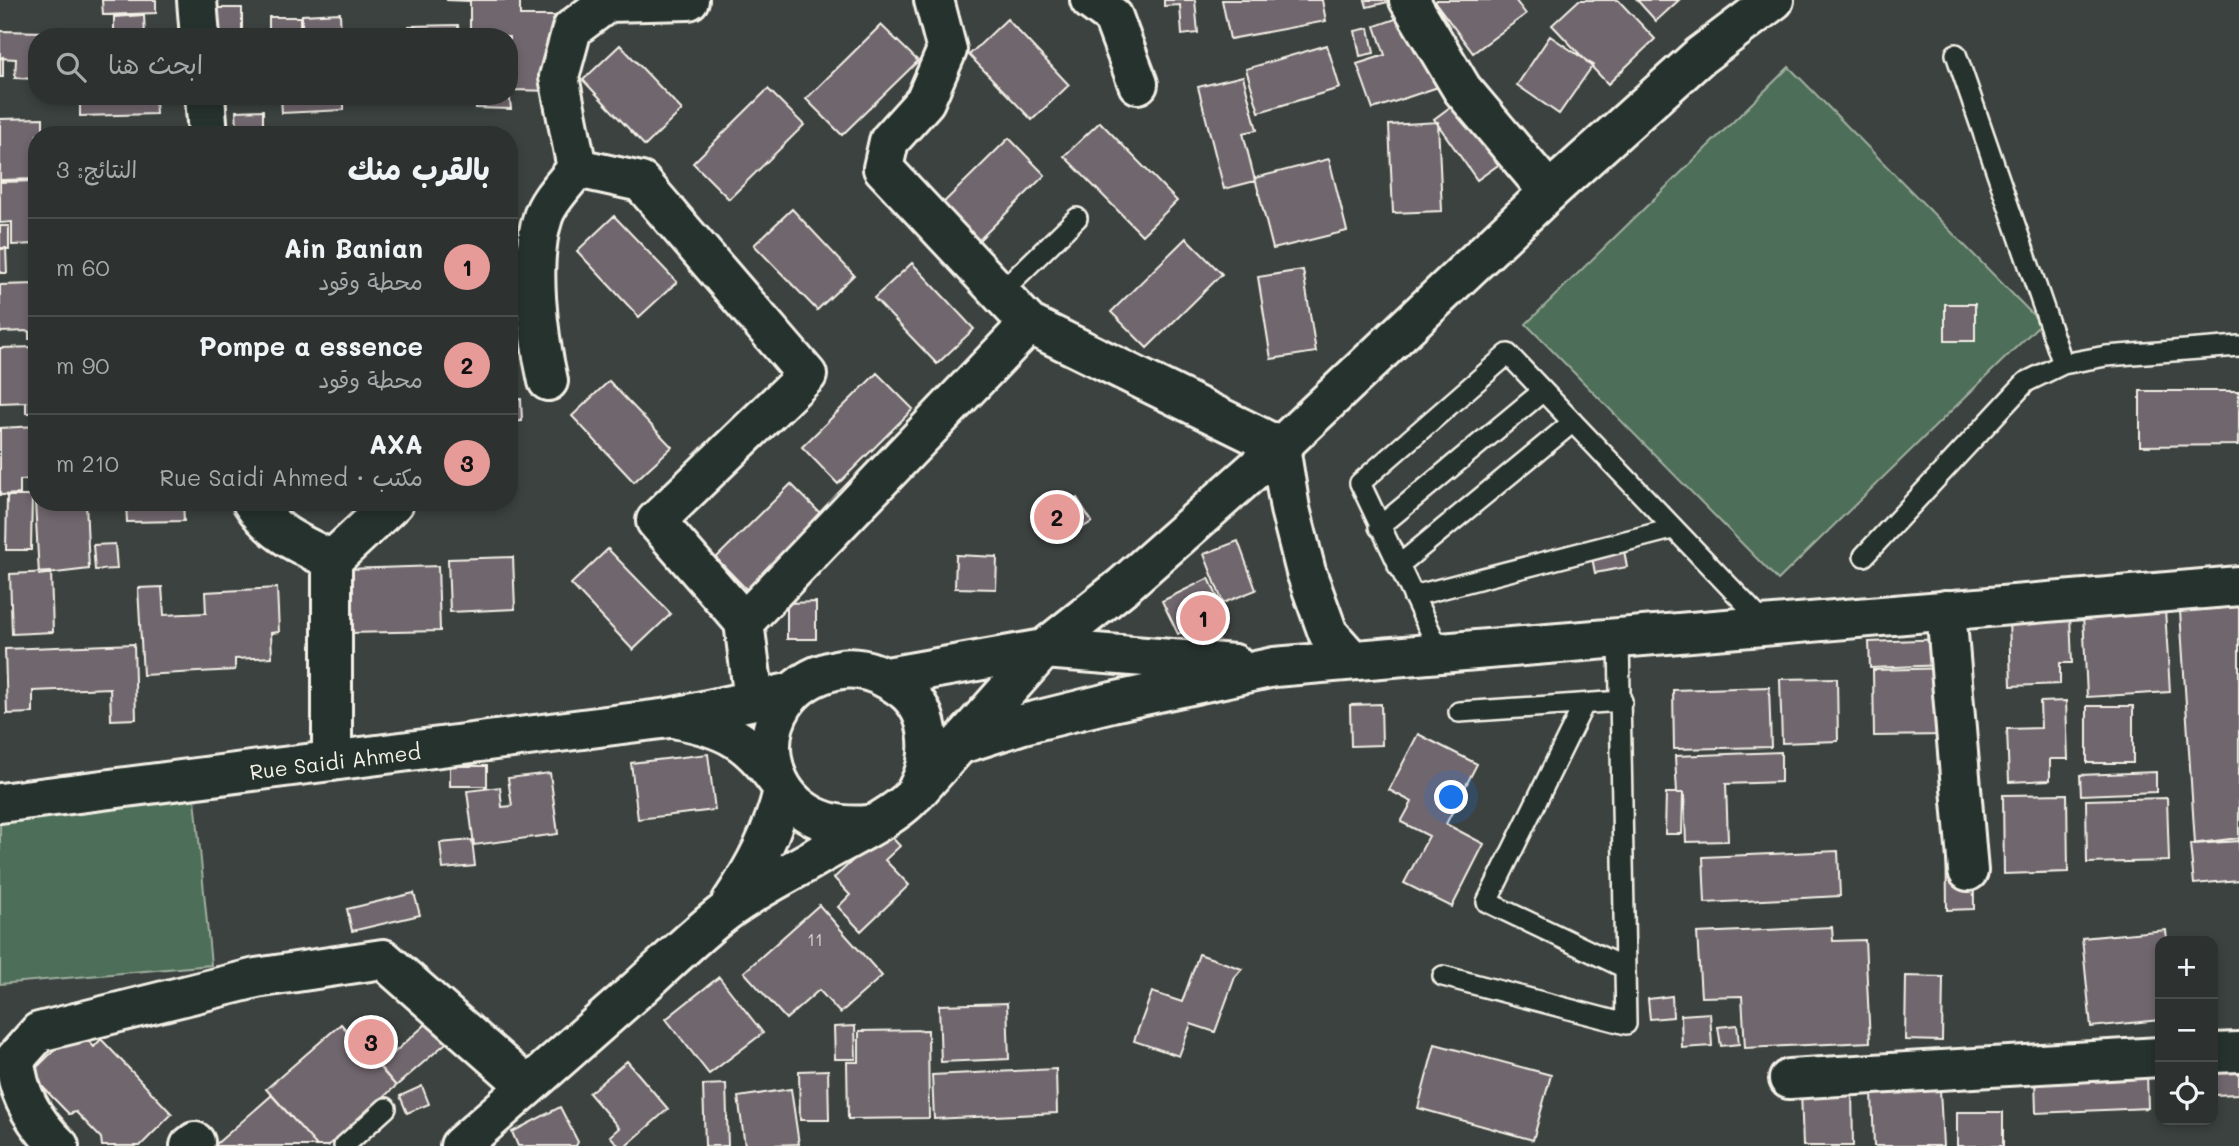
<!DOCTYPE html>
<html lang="ar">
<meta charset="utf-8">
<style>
:root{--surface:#2d3230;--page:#393e3c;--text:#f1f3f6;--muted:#a7aaab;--line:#484d4c;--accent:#e69b98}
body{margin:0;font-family:Mali,"Playpen Sans Arabic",sans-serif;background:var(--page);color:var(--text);direction:rtl}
.controls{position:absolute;right:21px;bottom:21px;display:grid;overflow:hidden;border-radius:14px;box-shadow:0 4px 10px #0003}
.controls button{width:63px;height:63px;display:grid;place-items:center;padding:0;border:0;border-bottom:2px solid var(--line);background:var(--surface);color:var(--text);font:35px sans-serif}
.you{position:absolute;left:1452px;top:798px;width:24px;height:24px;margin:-18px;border:5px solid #fff;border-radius:50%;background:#1a73e8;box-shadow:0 0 0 10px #1a73e833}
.badge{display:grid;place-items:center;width:46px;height:46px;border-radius:50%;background:var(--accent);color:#111;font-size:23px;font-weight:700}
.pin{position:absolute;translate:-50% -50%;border:4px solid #fff;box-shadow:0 2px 7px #0006}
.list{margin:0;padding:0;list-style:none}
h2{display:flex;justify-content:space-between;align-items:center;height:91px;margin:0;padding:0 28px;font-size:30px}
h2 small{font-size:23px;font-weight:400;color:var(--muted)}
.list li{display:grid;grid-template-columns:46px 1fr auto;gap:21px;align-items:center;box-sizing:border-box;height:98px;padding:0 28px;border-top:2px solid var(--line)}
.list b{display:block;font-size:26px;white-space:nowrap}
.list p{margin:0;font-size:23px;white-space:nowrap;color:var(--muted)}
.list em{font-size:23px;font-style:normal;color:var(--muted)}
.icon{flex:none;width:38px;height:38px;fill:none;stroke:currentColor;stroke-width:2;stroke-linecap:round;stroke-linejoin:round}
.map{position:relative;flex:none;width:2239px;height:1146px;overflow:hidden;direction:ltr}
.search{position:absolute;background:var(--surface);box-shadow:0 4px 10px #0003;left:28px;top:28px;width:490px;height:77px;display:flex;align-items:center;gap:18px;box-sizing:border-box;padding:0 24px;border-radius:28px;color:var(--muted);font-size:26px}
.panel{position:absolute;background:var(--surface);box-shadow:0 4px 10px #0003;left:28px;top:126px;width:490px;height:385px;border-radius:28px;direction:rtl}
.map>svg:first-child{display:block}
.green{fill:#4e6e58;stroke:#a1b0a0;stroke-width:2}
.building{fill:#6f666d;stroke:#f4f1e8;stroke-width:2}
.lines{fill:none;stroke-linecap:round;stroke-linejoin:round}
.service-casing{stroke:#f4f1e8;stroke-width:24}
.minor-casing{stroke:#f4f1e8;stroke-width:44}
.tertiary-casing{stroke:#f4f1e8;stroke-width:44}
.secondary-casing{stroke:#f4f1e8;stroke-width:44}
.service{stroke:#26332d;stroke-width:19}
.minor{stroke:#26332d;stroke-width:38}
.tertiary{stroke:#26332d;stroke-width:38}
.secondary{stroke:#26332d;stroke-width:38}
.labels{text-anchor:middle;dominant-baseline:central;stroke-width:5;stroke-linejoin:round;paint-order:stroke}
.number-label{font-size:18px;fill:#d3cec9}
.street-label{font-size:21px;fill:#f4f1e8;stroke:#26332d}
</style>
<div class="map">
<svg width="2239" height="1146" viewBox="0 0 2239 1146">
<rect width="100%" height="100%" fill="#3c4240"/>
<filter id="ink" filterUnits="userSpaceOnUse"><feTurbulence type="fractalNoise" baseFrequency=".0143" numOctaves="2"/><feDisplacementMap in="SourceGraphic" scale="14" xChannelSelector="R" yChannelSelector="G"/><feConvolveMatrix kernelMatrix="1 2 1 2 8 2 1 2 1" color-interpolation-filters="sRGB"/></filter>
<g filter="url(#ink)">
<path class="green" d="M1789 67 2041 323 1778 580 1526 324Z
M195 798 211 965 0 984V817Z"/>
<path class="building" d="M102 0H156V13L103 15Z
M446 0H520V16H558L557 91 509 90V37H470V1Z
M1164 0H1195L1198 33 1182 35 1180 5 1164 6Z
M1222 0H1322L1326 21 1230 39Z
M1365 0H1391L1392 1 1367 7Z
M1437 0H1515L1526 14 1473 53 1435 2Z
M1579 0H1618L1655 39 1608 84 1552 25Z
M1637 0H1679L1656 21Z
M215 8H242V33H215Z
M340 13 341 37H302V15Z
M1413 13 1438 87 1373 109 1357 64 1385 55 1375 26Z
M144 15 145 37H114V17Z
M269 17H300V37H269Z
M1007 19 1069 85 1032 120 969 55Z
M458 25 459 37H409V26Z
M881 25 918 61 842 135 806 99Z
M1369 28 1374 53 1360 56 1355 31Z
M0 31 45 32V37H37V79L15 78 16 59 0 58Z
M1550 36 1593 65 1559 114 1517 85Z
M620 45 682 110 645 146 583 80Z
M1327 45 1340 88 1259 112 1246 69Z
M3 57V77H0V58Z
M1243 76 1257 130 1243 133 1255 181 1224 189 1198 87Z
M768 89 804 125 729 199 693 163Z
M509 91 511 109 476 108 477 96H509Z
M80 96H155L156 114 80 116Z
M281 96H344V110L282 113Z
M1465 96 1508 158 1477 180 1434 119Z
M263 110V128L237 129 236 111Z
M43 118V135H37V179L0 180V119Z
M1100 122 1177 201 1142 235 1064 156Z
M1438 122 1442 211 1393 213 1389 125Z
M1009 138 1045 175 970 249 934 212Z
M1329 159 1347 231 1273 249 1255 178Z
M37 181V244L12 245V222L0 223V182Z
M792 209 854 275 817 310 754 245Z
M614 216 677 282 639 317 577 251Z
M0 226H9V249H0Z
M1186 238 1222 274 1147 348 1111 312Z
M34 245H37V265H34Z
M0 248H6L7 273H0Z
M912 263 974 329 937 364 874 298Z
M1303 270 1316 352 1271 359 1258 277Z
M37 284V339H29V331L0 332V285Z
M1945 304H1975V341H1945Z
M37 347V413H26V402L0 403V348Z
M877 373 913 409 838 484 802 447Z
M609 381 672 447 634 482 572 416Z
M2140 391H2239V445L2140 446Z
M521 399 522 421 509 422V400Z
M37 426V479L20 480V494L0 495V428Z
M791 484 827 520 752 595 716 558Z
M7 496H32L31 550H6Z
M1077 498 1092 522 1061 540 1046 516Z
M35 502H86L89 569 39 575Z
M126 502H183L184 521 127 522Z
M1238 541 1256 590 1223 603 1204 554Z
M115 544 117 569 95 570 93 545Z
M1623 545 1627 567 1595 573 1591 552Z
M608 549 671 614 633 650 571 584Z
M956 555 997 557 996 589 955 588Z
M513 557 515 609 450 612 448 559Z
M438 566 440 631 349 633 347 569Z
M51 572 53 632 12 634 10 574Z
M1209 578 1224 612 1178 634 1162 601Z
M162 587 164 615 206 613 205 592 277 588 279 632 271 633 272 657 235 659V670L143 675 138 588Z
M816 602V639H787V603Z
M2239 607V841L2195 844 2180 611Z
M2165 609 2170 692 2087 697 2083 614Z
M2070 615 2072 663H2060V684L2011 686 2009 617Z
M1943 639 1944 665 1870 668 1869 642Z
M134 644 136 719 111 720 110 688 33 691V713L7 714 5 649Z
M1952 668 1944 735 1874 736 1873 670Z
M1837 678 1838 741 1782 743 1780 679Z
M1769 687 1771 747 1674 749 1673 690Z
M2066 701 2068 759H2050V780L2009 782 2007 729 2041 728 2040 702Z
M1381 704 1382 745 1351 746 1350 705Z
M2087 706H2133V763H2087Z
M1418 734 1477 764 1446 824 1484 844 1452 907 1404 883 1429 836 1401 822 1412 802 1389 790Z
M1781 752V782L1726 784 1728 841 1686 842 1684 793H1677L1675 756Z
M708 754 715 810 638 819 631 763Z
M450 766H487V786H450Z
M2156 772V792L2081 795 2080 775Z
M550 773 558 834 474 845 467 791 500 787 502 807 512 806 508 778Z
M1666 793H1683L1682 834H1665Z
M2067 794 2068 872 2004 874 2003 795Z
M2167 798 2169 861 2087 863 2086 800Z
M1973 811 1974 909 1947 910 1946 812Z
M885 830 900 846 885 860 909 885 861 931 838 907 850 895 834 878Z
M2239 838V880L2194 884 2190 844Z
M472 840 475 866 443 869 440 843Z
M1838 851 1840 896 1705 903 1703 857Z
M414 893 420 915 352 931 347 909Z
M819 905 882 976 840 1013 819 990 786 1019 744 972Z
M1832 927 1833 941 1865 940 1870 1042 1745 1048 1742 996 1701 997 1697 933Z
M2166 930 2167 941H2160V1020L2091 1027 2082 938Z
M1199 954 1242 969 1235 977 1215 1032 1191 1024 1179 1056 1134 1041 1152 992 1182 1002Z
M1906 976 1943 977 1942 1041 1905 1040Z
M719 977 763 1033 709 1074 666 1019Z
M1672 996 1673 1017 1650 1019 1648 999Z
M1007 1003 1009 1059 941 1062 939 1005Z
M1710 1013 1712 1046 1682 1048 1681 1015Z
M434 1017 452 1038 396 1086 379 1066Z
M341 1024 396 1086 328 1146H317L266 1089Z
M1737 1025 1739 1044 1721 1046 1718 1027Z
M855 1026 856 1059H835L834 1027Z
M77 1028 94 1047 101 1039 172 1114 140 1146H102L101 1138 76 1112 69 1114 30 1074Z
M928 1030 929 1118 848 1119 847 1062H859V1031Z
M1435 1044 1551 1075 1533 1140 1418 1108Z
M627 1061 668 1109 626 1146H619L610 1136 619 1128 589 1093Z
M2239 1066V1094L2213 1095V1067Z
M1056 1069 1057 1113 934 1119 932 1075Z
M828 1070 829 1120H800L799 1071Z
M2147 1073 2148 1108 2036 1113 2035 1078Z
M726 1084 728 1146H705L703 1085Z
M422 1086 429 1104 407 1113 400 1096Z
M791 1089 799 1144 745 1146 738 1097Z
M1940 1089 1943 1146H1874L1872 1092Z
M1852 1090 1853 1146H1803L1801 1091Z
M272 1095 317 1146H214Z
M560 1107 578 1142 576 1146H518L512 1132Z
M1957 1112H2003V1146H1957Z"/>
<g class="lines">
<defs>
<path id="service" d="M1956 54 2063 364
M1000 293 1077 218
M1379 527 1543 391
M1864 556 2026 382 2063 364 2106 356 2239 346
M1398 566 1573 422
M1413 596 1672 529
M1440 652 1360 483 1508 354 1767 626
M1584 704 1487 902 1625 968
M1459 712 1622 701
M1443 976 1626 1024 1619 638
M344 1146 386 1108"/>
<path id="minor" d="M197 0 200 37
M1090 0 1113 17 1138 84
M1409 0 1462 89 1549 192
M205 96 208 135
M577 168 559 77 572 29 608 2 689 0
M1029 324 1280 447 1290 509 1306 572 1328 633 1351 659
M548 381C538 337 528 261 543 217 548 200 567 182 577 168L641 182 807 375 656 521 744 622
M252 502C273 534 299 544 332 560V761
M332 560 394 502
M1946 610 1968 871
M754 700 744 622 1029 324 883 168 889 141 925 101 947 50 934 0
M2213 1053 2239 1052
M1789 1079 2160 1057
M59 1146C34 1122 17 1094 15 1059L39 1032 256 978 383 959 527 1086
M190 1146 195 1142"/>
<path id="tertiary" d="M1044 649 1234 664
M678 719C726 728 748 740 777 780
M958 745 1023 724 1112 702 1274 667 2239 586
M0 803 669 718 793 692"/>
<path id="secondary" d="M887 677 1044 649
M915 794 1044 649 1123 586 1280 447 1549 192 1700 56 1774 0
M731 903C755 867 773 833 783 791
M460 1146C519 1094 579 1041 638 989 667 963 695 935 725 912 752 891 786 875 816 857 840 842 904 813 916 791 934 761 934 714 904 690 884 675 861 664 836 670 737 691 754 836 868 825"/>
</defs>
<use href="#service" class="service-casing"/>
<use href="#minor" class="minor-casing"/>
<use href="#tertiary" class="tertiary-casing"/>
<use href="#secondary" class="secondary-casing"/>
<use href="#service" class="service"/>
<use href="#minor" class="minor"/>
<use href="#tertiary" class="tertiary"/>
<use href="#secondary" class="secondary"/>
</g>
</g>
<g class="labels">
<g class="number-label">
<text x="815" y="939">11</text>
</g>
<g class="street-label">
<text transform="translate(335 761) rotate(-7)">Rue Saidi Ahmed</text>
</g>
</g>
</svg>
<div class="controls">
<button>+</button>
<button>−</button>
<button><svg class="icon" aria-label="locate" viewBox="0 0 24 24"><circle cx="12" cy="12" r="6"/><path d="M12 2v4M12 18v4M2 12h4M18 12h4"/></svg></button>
</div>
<div class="you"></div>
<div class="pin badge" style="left:1203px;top:618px">1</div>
<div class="pin badge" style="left:1057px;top:517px">2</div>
<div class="pin badge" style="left:371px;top:1042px">3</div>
<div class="search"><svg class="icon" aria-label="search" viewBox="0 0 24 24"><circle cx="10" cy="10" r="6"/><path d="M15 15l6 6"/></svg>ابحث هنا</div>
<section class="panel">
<h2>بالقرب منك<small>النتائج: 3</small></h2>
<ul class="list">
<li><span class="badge">1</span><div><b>Ain Banian</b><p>محطة وقود</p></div><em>60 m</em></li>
<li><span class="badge">2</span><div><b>Pompe a essence</b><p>محطة وقود</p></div><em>90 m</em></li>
<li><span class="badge">3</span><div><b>AXA</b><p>مكتب · Rue Saidi Ahmed</p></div><em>210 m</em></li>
</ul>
</section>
</div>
